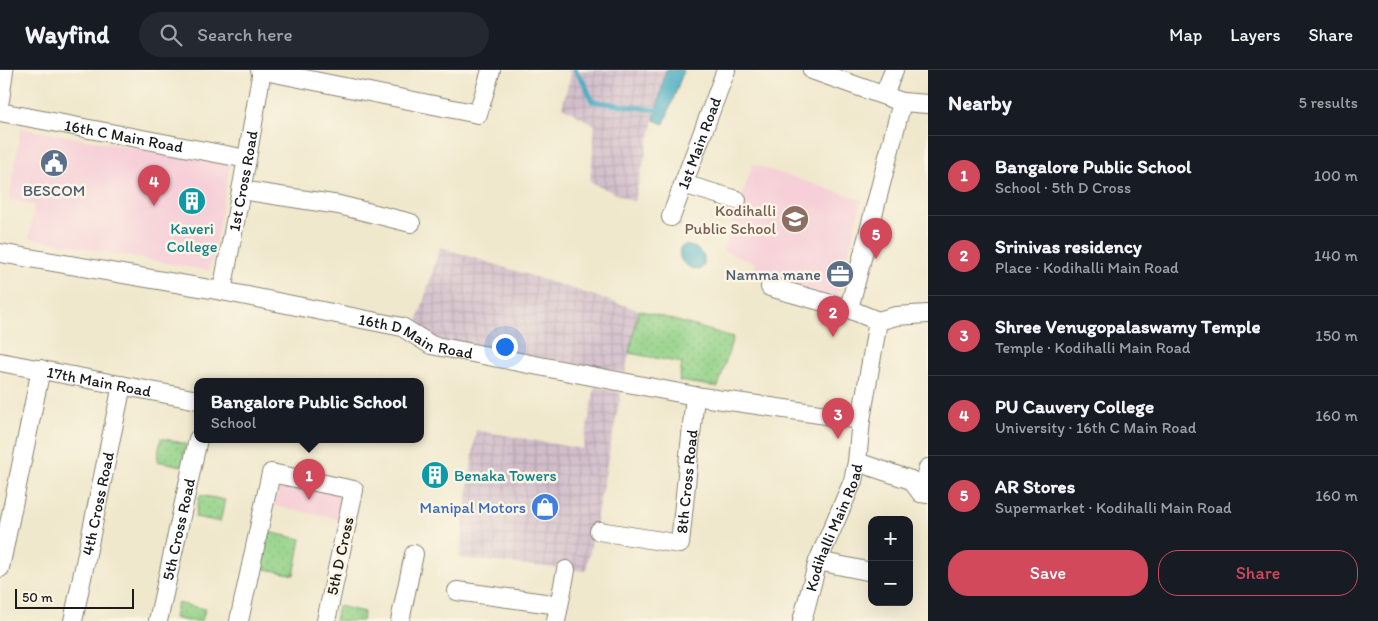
<!DOCTYPE html>
<meta charset="utf-8">
<style>
:root{--surface:#171b24;--page:#242831;--text:#f1f3f6;--muted:#9ea1a6;--line:#363941;--accent:#d1495b}
body{margin:0;font-family:Itim,sans-serif;background:var(--page);color:var(--text)}
.controls{position:absolute;right:15px;bottom:15px;display:grid;overflow:hidden;border-radius:10px;box-shadow:0 5px 20px #0002}
.controls button{width:45px;height:45px;display:grid;place-items:center;padding:0;border:0;border-bottom:1px solid var(--line);background:var(--surface);color:var(--text);font:25px sans-serif}
.scale{position:absolute;left:15px;bottom:12px;width:119px;box-sizing:border-box;padding-left:5px;border:2px solid #1c1c1c;border-top:0;font-size:14px;line-height:18px;white-space:nowrap;color:#1c1c1c;-webkit-text-stroke:4px #fcf5e5;paint-order:stroke}
.you{position:absolute;left:504px;top:276px;width:18px;height:18px;margin:-12px;border:4px solid #fff;border-radius:50%;background:#1a73e8;box-shadow:0 0 0 8px #1a73e833}
.badge{display:grid;place-items:center;width:32px;height:32px;border-radius:50%;background:var(--accent);color:#fff;font-size:16px;font-weight:700}
.pin{position:absolute;translate:-50% -41px;filter:drop-shadow(0 1px 2px #0008)}
.pin::after{content:'';position:absolute;top:26px;width:18px;height:15px;background:inherit;clip-path:polygon(0 0,100% 0,50% 100%)}
.popup{position:absolute;left:194px;top:308px;width:230px;height:65px;box-sizing:border-box;display:grid;place-content:center;border-radius:10px;background:var(--surface);filter:drop-shadow(0 1px 4px #0005);font-size:16px;white-space:nowrap;color:var(--muted)}
.popup b{font-size:19px;color:var(--text)}
.popup::after{content:'';position:absolute;left:50%;top:100%;margin-left:-10px;border:10px solid transparent;border-top-color:var(--surface)}
.list{margin:0;padding:0;list-style:none}
h2{display:flex;justify-content:space-between;align-items:center;height:65px;margin:0;padding:0 20px;font-size:21px}
h2 small{font-size:16px;font-weight:400;color:var(--muted)}
.list li{display:grid;grid-template-columns:32px 1fr auto;gap:15px;align-items:center;box-sizing:border-box;height:80px;padding:0 20px;border-top:1px solid var(--line)}
.list b{display:block;font-size:19px;white-space:nowrap}
.list p{margin:0;font-size:16px;white-space:nowrap;color:var(--muted)}
.list em{font-size:16px;font-style:normal;color:var(--muted)}
.actions{display:flex;gap:10px;padding:15px 20px}
.actions a{flex:1;padding:11px 0;border:1px solid var(--accent);border-radius:20px;text-align:center;font-size:18px;color:var(--accent)}
.actions .main{background:var(--accent);color:#fff}
.icon{flex:none;width:28px;height:28px;fill:none;stroke:currentColor;stroke-width:2;stroke-linecap:round;stroke-linejoin:round}
.map{position:relative;flex:none;width:928px;height:551px;overflow:hidden}
header{display:flex;align-items:center;gap:30px;box-sizing:border-box;height:70px;padding:0 25px;background:var(--surface);border-bottom:1px solid var(--line)}
header strong{font-size:24px}
nav{display:flex;gap:28px;margin-inline-start:auto;font-size:18px}
.search{width:350px;height:45px;background:var(--page);display:flex;align-items:center;gap:12px;box-sizing:border-box;padding:0 18px;border-radius:28px;color:var(--muted);font-size:19px}
main{display:flex}
aside{flex:1;background:var(--surface)}
.map>svg:first-child{display:block}
.built{fill:#f6cfd8}
.industrial{fill:url(#industrial-grid)}
.grass{fill:url(#grass-dots);stroke:#587752}
.water{fill:#43abc2;stroke:#30646f}
.lines{fill:none;stroke-linecap:round;stroke-linejoin:round}
.stream{stroke:#43abc2;stroke-width:5}
.street-casing{stroke:#868274;stroke-width:20}
.street{stroke:#fff;stroke-width:18}
.labels{text-anchor:middle;dominant-baseline:central;stroke-width:5;stroke-linejoin:round;paint-order:stroke}
.street-label{font-size:16px;fill:#1c1c1c;stroke:#fcf5e5}
.service-label{font-size:16px;fill:#4e5e75;stroke:#fcf5e5}
.education-label{font-size:16px;fill:#785e54;stroke:#fcf5e5;text-anchor:end}
.culture-label{font-size:16px;fill:#0d838f;stroke:#fcf5e5}
.shop-label{font-size:16px;fill:#366cbe;stroke:#fcf5e5;text-anchor:end}
</style>
<header>
<strong>Wayfind</strong>
<div class="search"><svg class="icon" aria-label="search" viewBox="0 0 24 24"><circle cx="10" cy="10" r="6"/><path d="M15 15l6 6"/></svg>Search here</div>
<nav><a>Map</a><a>Layers</a><a>Share</a></nav>
</header>
<main>
<div class="map">
<svg width="928" height="551" viewBox="0 0 928 551">
<defs>
<pattern id="industrial-grid" width="8" height="8" patternUnits="userSpaceOnUse" patternTransform="scale(1.25)"><rect width="8" height="8" fill="#d1bdca"/><path d="M0 4h8M4 0v8" fill="none" stroke="#b3a2ad"/></pattern>
<pattern id="grass-dots" width="8" height="8" patternUnits="userSpaceOnUse" patternTransform="scale(1.25)"><rect width="8" height="8" fill="#93d288"/><path d="M2 2h.1M6 6h.1" fill="none" stroke="#7eb475" stroke-width="1.8" stroke-linecap="round"/></pattern>
</defs>
<rect width="100%" height="100%" fill="#fcf5e5"/>
<filter id="ink" filterUnits="userSpaceOnUse"><feTurbulence type="fractalNoise" baseFrequency=".02" numOctaves="2"/><feDisplacementMap in="SourceGraphic" scale="10" xChannelSelector="R" yChannelSelector="G"/><feConvolveMatrix kernelMatrix="1 2 1 2 8 2 1 2 1" color-interpolation-filters="sRGB"/></filter>
<filter id="wash" filterUnits="userSpaceOnUse"><feTurbulence type="fractalNoise" baseFrequency=".0096" numOctaves="4" result="noise"/><feDisplacementMap in="SourceGraphic" scale="20" xChannelSelector="R" yChannelSelector="G"/><feGaussianBlur stdDeviation="1.12" result="paint"/><feColorMatrix in="noise" values="0 0 0 0 0 0 0 0 0 0 0 0 0 0 0 0 0 1.4 0 .05"/><feComposite in="paint" operator="in"/></filter>
<g filter="url(#wash)">
<rect width="100%" height="100%" fill="#f0e8cc"/>
<path class="built" d="M21 58 230 95 210 201 29 168 34 135 9 130Z
M753 94 862 130 837 227 752 206 756 193 723 181Z
M279 412 343 425 338 449 274 436Z"/>
<path class="industrial" d="M567 0H666L634 132 590 112 595 55 562 37 571 3Z
M440 177 639 240 625 303 434 269 415 259Z
M595 317 621 323 586 501 459 488 476 360 583 379Z"/>
<path class="grass" d="M639 240 733 267 718 317 679 311 682 293 629 283Z
M161 368 186 374 182 396 157 391Z
M200 425 225 430 220 452 195 447Z
M268 462 301 469 294 505 261 498Z
M177 533 205 539 202 551H187L174 548Z
M338 536 364 542 362 551H335Z"/>
<path class="water" d="M666 0H684L664 54 654 50Z
M685 175 696 178 704 186V194L700 200C687 198 677 192 680 178Z"/>
<g class="lines">
<path class="stream" d="M575 0 585 14 592 31 662 41"/>
</g>
</g>
<g filter="url(#ink)">
<g class="lines">
<defs>
<g id="street">
<path d="M260 0 478 44 491 0"/>
<path d="M812 0 902 32 928 34"/>
<path d="M884 25 894 0"/>
<path d="M0 30 4 0"/>
<path id="s1" d="M0 42 247 89"/>
<path d="M683 114 737 130"/>
<path d="M241 120 339 135 411 153"/>
<path id="s2" d="M671 147 726 0"/>
<path id="s3" d="M0 183 222 221 402 257 431 275 695 326 861 350"/>
<path d="M770 217 849 239"/>
<path id="s4" d="M222 221 247 89 262 0"/>
<path d="M878 251 896 246 928 244"/>
<path id="s5" d="M0 292 198 330"/>
<path d="M857 392 911 410 921 423 928 424"/>
<path d="M921 423 928 398"/>
<path id="s6" d="M599 461 680 474 695 326"/>
<path d="M818 491 872 502"/>
<path d="M0 498 41 299"/>
<path d="M457 521 559 535"/>
<path id="s7" d="M73 551 122 315"/>
<path id="s8" d="M158 551 198 369"/>
<path d="M239 551 271 403 354 420 326 551"/>
<path d="M400 551 414 484"/>
<path d="M556 551 566 500"/>
<path id="s9" d="M802 551 818 491 853 411 857 392 861 350 878 251 849 239 902 32"/>
</g>
</defs>
<use href="#street" class="street-casing"/>
<use href="#street" class="street"/>
</g>
</g>
<defs>
<symbol id="civic-disc" viewBox="-11 -11 22 22"><circle r="9.5" fill="#5c6f8a" stroke="#fcf5e5"/><path d="M-.6-6.5H3V-4.5H.6V-3L4-1V1h2V6H-6V1h2V-1L-.6-3ZM-1.2 2.5V6h2.4V2.5Z" fill="#fff"/></symbol>
<symbol id="building-disc" viewBox="-11 -11 22 22"><circle r="9.5" fill="#0f9aa8" stroke="#fcf5e5"/><path d="M-4-6H4V6H1V3H-1V6H-4ZM-2.5-4.3h1.7v1.8h-1.7ZM.8-4.3h1.7v1.8H.8ZM-2.5-1h1.7V.8h-1.7ZM.8-1h1.7V.8H.8Z" fill="#fff"/></symbol>
<symbol id="school-disc" viewBox="-11 -11 22 22"><circle r="9.5" fill="#8d6e63" stroke="#fcf5e5"/><path d="M0-5L7-2L0 1L-7-2ZM-4 1L0 2.5L4 1V4Q0 6-4 4Z" fill="#fff"/></symbol>
<symbol id="office-disc" viewBox="-11 -11 22 22"><circle r="9.5" fill="#5c6f8a" stroke="#fcf5e5"/><path d="M-6-3h4V-5.5h4V-3h4V5H-6ZM-1-4.5V-3h2v-1.5ZM-6 0V1H6V0Z" fill="#fff"/></symbol>
<symbol id="shop-disc" viewBox="-11 -11 22 22"><circle r="9.5" fill="#3f7fe0" stroke="#fcf5e5"/><path d="M-5-2.5h2.3a2.7 3.5 0 0 1 5.4 0H5L5.5 6h-11ZM-1.5-2.5h3a1.5 2.3 0 0 0-3 0Z" fill="#fff"/></symbol>
</defs>
<g fill-rule="evenodd">
<use href="#civic-disc" x="38" y="77" width="32" height="32"/>
<use href="#building-disc" x="176" y="115" width="32" height="32"/>
<use href="#school-disc" x="779" y="133" width="32" height="32"/>
<use href="#office-disc" x="824" y="188" width="32" height="32"/>
<use href="#building-disc" x="419" y="389" width="32" height="32"/>
<use href="#shop-disc" x="529" y="421" width="32" height="32"/>
</g>
<g class="labels">
<g class="street-label">
<text stroke="none"><textPath href="#s1" startOffset="126">16th C Main Road</textPath></text>
<text stroke="none"><textPath href="#s2" startOffset="79">1st Main Road</textPath></text>
<text stroke="none"><textPath href="#s4" startOffset="112">1st Cross Road</textPath></text>
<text stroke="none"><textPath href="#s3" startOffset="425">16th D Main Road</textPath></text>
<text stroke="none"><textPath href="#s5" startOffset="101">17th Main Road</textPath></text>
<text stroke="none"><textPath href="#s6" startOffset="145">8th Cross Road</textPath></text>
<text stroke="none"><textPath href="#s7" startOffset="120">4th Cross Road</textPath></text>
<text stroke="none"><textPath href="#s9" startOffset="99">Kodihalli Main Road</textPath></text>
<text stroke="none"><textPath href="#s8" startOffset="94">5th Cross Road</textPath></text>
<text transform="translate(340 486) rotate(-78)">5th D Cross</text>
</g>
<g class="service-label">
<text x="54" y="120">BESCOM</text>
<text x="821" y="204" text-anchor="end">Namma mane</text>
</g>
<g class="education-label">
<text x="776" y="140">Kodihalli<tspan x="776" dy="18">Public School</tspan></text>
</g>
<g class="culture-label">
<text x="192" y="158">Kaveri<tspan x="192" dy="18">College</tspan></text>
<text x="454" y="405" text-anchor="start">Benaka Towers</text>
</g>
<g class="shop-label">
<text x="526" y="437">Manipal Motors</text>
</g>
</g>
</svg>
<div class="controls">
<button>+</button>
<button>−</button>
</div>
<div class="scale">50 m</div>
<div class="you"></div>
<div class="pin badge" style="left:309px;top:430px">1</div>
<div class="popup"><b>Bangalore Public School</b>School</div>
<div class="pin badge" style="left:833px;top:267px">2</div>
<div class="pin badge" style="left:838px;top:369px">3</div>
<div class="pin badge" style="left:154px;top:136px">4</div>
<div class="pin badge" style="left:876px;top:189px">5</div>
</div>
<aside>
<h2>Nearby<small>5 results</small></h2>
<ul class="list">
<li><span class="badge">1</span><div><b>Bangalore Public School</b><p>School · 5th D Cross</p></div><em>100 m</em></li>
<li><span class="badge">2</span><div><b>Srinivas residency</b><p>Place · Kodihalli Main Road</p></div><em>140 m</em></li>
<li><span class="badge">3</span><div><b>Shree Venugopalaswamy Temple</b><p>Temple · Kodihalli Main Road</p></div><em>150 m</em></li>
<li><span class="badge">4</span><div><b>PU Cauvery College</b><p>University · 16th C Main Road</p></div><em>160 m</em></li>
<li><span class="badge">5</span><div><b>AR Stores</b><p>Supermarket · Kodihalli Main Road</p></div><em>160 m</em></li>
</ul>
<div class="actions"><a class="main">Save</a><a>Share</a></div>
</aside>
</main>
